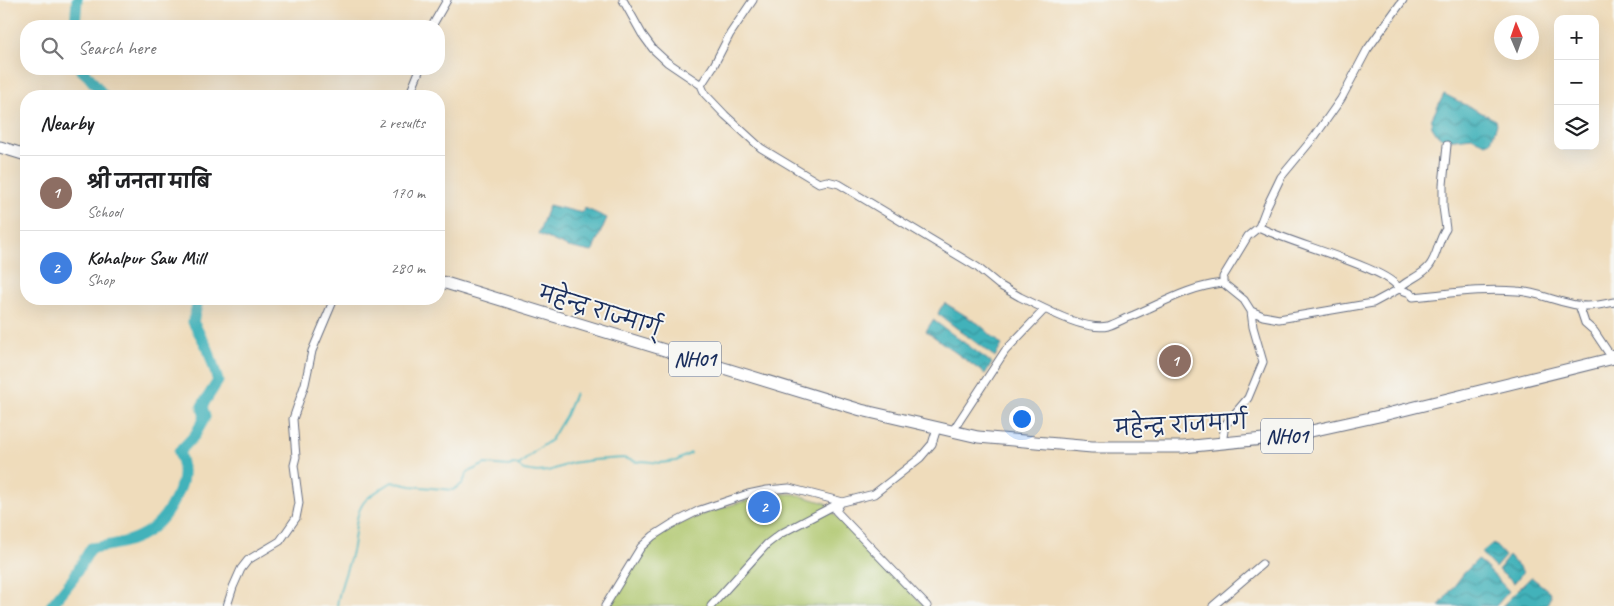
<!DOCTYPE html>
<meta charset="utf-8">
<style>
:root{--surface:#fff;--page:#f2f2f2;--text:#202124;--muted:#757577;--line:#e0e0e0;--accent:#1f6fb2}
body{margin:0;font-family:Caveat,"Playpen Sans Deva",sans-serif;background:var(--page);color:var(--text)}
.controls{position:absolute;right:15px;top:15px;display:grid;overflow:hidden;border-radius:10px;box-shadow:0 5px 20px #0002}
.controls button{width:45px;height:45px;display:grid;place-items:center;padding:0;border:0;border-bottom:1px solid var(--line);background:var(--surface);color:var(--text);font:25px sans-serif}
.compass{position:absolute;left:1494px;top:15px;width:45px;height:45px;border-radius:50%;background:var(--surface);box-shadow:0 5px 20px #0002;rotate:358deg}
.you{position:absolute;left:1021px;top:418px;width:18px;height:18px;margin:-12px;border:4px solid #fff;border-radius:50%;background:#1a73e8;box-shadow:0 0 0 8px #1a73e833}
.badge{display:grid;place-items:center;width:32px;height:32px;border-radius:50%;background:var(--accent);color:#fff;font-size:16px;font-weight:700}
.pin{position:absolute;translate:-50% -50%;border:2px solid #fff;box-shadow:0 1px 5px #0006}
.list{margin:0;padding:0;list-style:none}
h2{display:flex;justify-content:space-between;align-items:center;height:65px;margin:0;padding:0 20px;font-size:21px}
h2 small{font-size:16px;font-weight:400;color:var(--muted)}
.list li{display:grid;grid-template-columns:32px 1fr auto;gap:15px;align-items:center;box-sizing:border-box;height:75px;padding:0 20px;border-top:1px solid var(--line)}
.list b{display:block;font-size:19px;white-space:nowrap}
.list p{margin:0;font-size:16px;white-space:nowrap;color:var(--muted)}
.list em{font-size:16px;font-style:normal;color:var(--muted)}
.icon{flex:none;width:28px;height:28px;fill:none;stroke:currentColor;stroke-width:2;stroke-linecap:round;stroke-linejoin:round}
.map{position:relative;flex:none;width:1614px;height:606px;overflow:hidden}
.search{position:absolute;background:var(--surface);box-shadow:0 5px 20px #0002;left:20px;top:20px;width:425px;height:55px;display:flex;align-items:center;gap:12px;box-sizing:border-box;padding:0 18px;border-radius:20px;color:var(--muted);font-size:19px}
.panel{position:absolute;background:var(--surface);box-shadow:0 5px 20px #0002;left:20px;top:90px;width:425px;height:215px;border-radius:20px}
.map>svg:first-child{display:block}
.grass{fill:#aec66c;stroke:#647a65}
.water{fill:url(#water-waves);stroke:#2e708c}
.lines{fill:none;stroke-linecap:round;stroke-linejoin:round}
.stream{stroke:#42b2ba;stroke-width:2}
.river{stroke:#42b2ba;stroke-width:11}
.minor-casing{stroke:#656c7f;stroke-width:9}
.trunk-casing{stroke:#656c7f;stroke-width:13}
.minor{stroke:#fff;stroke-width:7}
.trunk{stroke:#fff;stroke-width:11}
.labels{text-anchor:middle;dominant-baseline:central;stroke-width:4;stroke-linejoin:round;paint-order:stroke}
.shield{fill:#f6f6f2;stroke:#5d6b8a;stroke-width:1}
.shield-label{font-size:20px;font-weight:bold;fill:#1b2f5e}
.street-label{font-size:21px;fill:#1b2f5e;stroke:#f6f6f2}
</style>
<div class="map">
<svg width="1614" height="606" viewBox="0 0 1614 606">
<defs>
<pattern id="water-waves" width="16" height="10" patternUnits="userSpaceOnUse" patternTransform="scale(1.25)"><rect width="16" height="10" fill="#42b2ba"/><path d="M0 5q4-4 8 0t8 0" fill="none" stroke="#36919a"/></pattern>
</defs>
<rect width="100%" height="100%" fill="#f6f6f2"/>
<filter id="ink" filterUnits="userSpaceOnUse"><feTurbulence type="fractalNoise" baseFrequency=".02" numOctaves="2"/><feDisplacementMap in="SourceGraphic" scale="10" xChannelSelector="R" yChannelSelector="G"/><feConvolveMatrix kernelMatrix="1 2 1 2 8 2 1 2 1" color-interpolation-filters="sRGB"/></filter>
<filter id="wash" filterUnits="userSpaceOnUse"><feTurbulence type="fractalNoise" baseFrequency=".0096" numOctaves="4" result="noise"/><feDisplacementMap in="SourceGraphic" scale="20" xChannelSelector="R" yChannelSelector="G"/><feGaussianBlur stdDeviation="1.12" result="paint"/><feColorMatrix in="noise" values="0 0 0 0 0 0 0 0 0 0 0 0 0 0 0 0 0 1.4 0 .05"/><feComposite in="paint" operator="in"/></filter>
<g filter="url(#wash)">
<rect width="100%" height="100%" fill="#efdcbb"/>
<path class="grass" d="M777 494H794L826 503 834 514 924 606H611C623 585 635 560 653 542 679 517 742 501 777 494Z"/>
<path class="water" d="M1444 94 1496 120 1497 124 1491 142 1486 144 1472 137 1446 140 1437 135 1432 127 1431 120Z
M549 205 582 213 585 208 607 218 592 252 568 247 538 234Z
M945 303 979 324 1002 345 995 357 938 314 940 309Z
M933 320 992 363 985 374 926 331Z
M1493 543 1505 556 1495 568 1481 553Z
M1509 556 1523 572 1514 583 1498 570Z
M1478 559 1509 591 1496 606H1439L1464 573Z
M1531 577 1549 591 1551 596 1546 606H1502Z"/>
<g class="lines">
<path class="stream" d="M516 465 524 470 537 472 549 471 571 463 593 460 623 458 637 462 643 461 660 463 676 461 691 453
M337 606C339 587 348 569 352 551 356 536 354 515 364 502 370 494 383 488 392 482L411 486 453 490 462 484 468 472 485 464 509 466 513 464 519 465 535 451 551 440 566 415 575 393"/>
<path class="river" d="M75 26 77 0
M80 69 89 77 104 96
M51 606 72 580 91 548C128 544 157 536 174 500 178 492 183 485 183 475 184 467 181 459 179 452L195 435 205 417 202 406 218 381 208 349 193 322 198 301 197 299"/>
</g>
</g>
<g filter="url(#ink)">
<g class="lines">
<defs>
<path id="minor" d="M623 0 642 34 653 49 667 62 701 85 705 94 725 115 761 148 819 183 827 181 839 184 977 267 999 285 1020 297 1045 309
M432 26 447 0
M701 85 714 65 730 34 753 0
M409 96 420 69
M1447 145 1443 185V207L1446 229C1438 240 1438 254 1430 265 1422 277 1403 281 1399 289L1410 293 1413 297C1447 294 1482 288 1517 291 1541 292 1563 306 1587 306 1596 306 1605 304 1614 302
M1259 227C1285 242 1390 268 1399 289L1373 303 1279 319 1263 316 1251 311 1244 300 1223 283V277L1248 236 1259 227 1267 206 1281 177 1315 136 1341 99 1367 50 1403 0
M1579 305 1585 323 1594 331 1608 352 1614 354
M952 432 1005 351 1045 309C1061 317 1090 330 1108 326 1115 324 1123 319 1129 317 1163 303 1187 287 1223 283
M1222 443 1225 425 1248 398 1263 362 1253 327 1251 311
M841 502 836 511 927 606
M227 606 233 587 241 569 248 560 280 541 296 518 299 503 294 465 296 457 293 419 305 384 312 351 334 299
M605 606 641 547 653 536 672 524 700 510 748 494 767 490 789 488 843 502 874 494 920 458 932 444 937 428
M711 606 767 544 780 534 841 502
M1213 606 1262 564"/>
<path id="trunk" d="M0 147 26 155
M439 281 861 410 978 437 1092 447H1183L1284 437 1379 416 1614 358"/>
</defs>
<use href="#minor" class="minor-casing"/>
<use href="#trunk" class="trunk-casing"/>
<use href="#minor" class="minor"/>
<use href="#trunk" class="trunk"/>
</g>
</g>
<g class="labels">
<g class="shield">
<rect x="669" y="341.5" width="52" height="35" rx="4"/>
<rect x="1261" y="418.5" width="52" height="35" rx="4"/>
</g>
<g class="shield-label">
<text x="695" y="359">NH01</text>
<text x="1287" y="436">NH01</text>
</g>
<g class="street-label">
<text transform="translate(600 311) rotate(17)">महेन्द्र राज्मार्ग्</text>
<text transform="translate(1181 425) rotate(-3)">महेन्द्र राजमार्ग</text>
</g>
</g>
</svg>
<div class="controls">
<button>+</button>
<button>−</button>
<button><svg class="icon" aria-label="layers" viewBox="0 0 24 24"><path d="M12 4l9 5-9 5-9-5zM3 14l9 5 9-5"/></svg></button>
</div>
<svg class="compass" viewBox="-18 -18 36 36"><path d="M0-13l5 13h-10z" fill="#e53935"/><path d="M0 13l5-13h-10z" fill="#757577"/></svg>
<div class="you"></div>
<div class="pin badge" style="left:1175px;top:361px;background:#8d6e63">1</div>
<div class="pin badge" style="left:764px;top:507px;background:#3f7fe0">2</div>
<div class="search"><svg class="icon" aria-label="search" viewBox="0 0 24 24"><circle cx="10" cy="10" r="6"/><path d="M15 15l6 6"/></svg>Search here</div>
<section class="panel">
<h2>Nearby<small>2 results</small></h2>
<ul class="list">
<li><span class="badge" style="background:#8d6e63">1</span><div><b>श्री जनता माबि</b><p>School</p></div><em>170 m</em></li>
<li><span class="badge" style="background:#3f7fe0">2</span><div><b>Kohalpur Saw Mill</b><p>Shop</p></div><em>280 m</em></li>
</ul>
</section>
</div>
